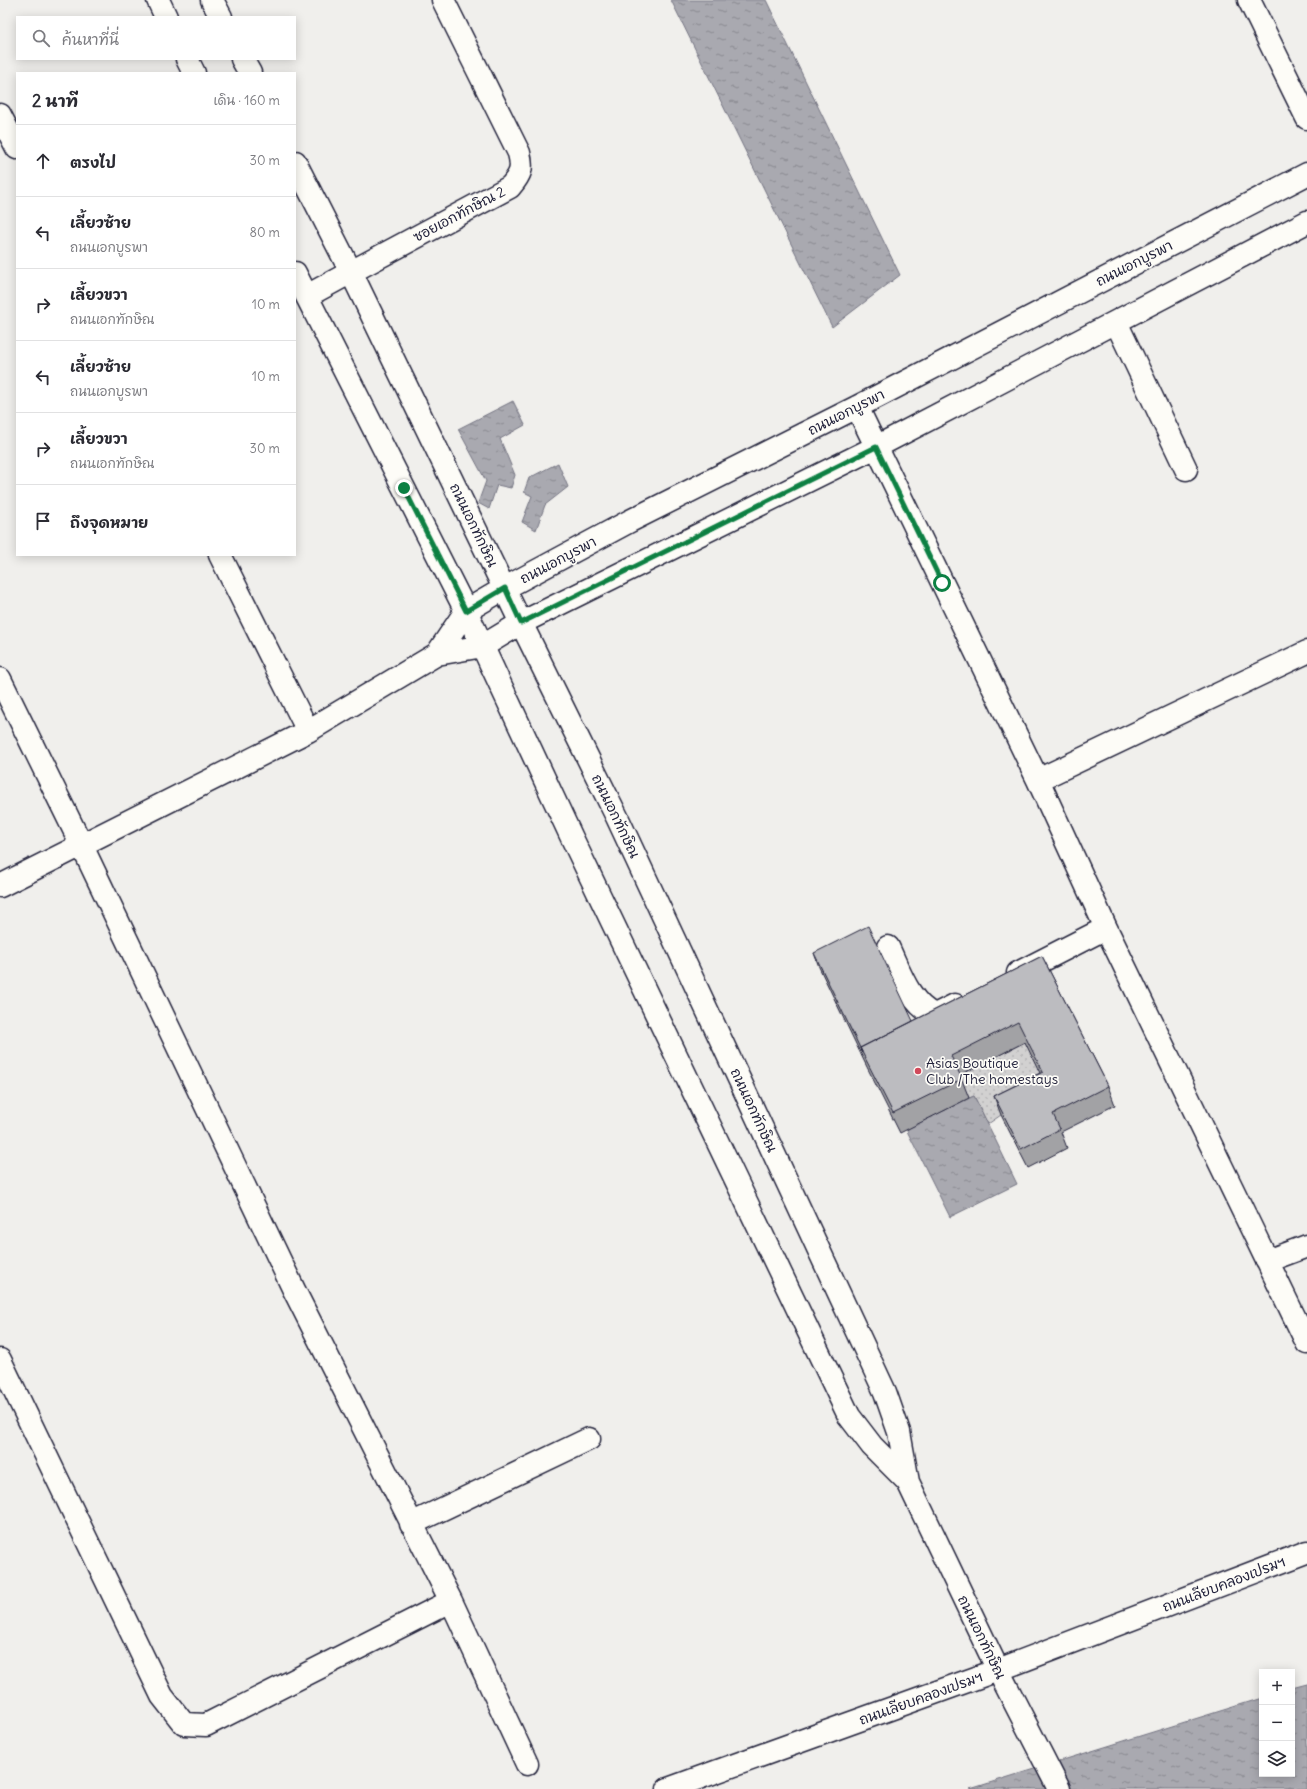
<!DOCTYPE html>
<html lang="th">
<meta charset="utf-8">
<style>
:root{--surface:#fff;--page:#f2f2f3;--text:#2b2b33;--muted:#7c7c81;--line:#e1e1e2}
body{margin:0;font-family:Delius,"Playpen Sans Thai",sans-serif;background:var(--page);color:var(--text)}
.controls{position:absolute;right:12px;bottom:12px;display:grid;overflow:hidden;border-radius:0px;box-shadow:0 2px 10px #0003}
.controls button{width:36px;height:36px;display:grid;place-items:center;padding:0;border:0;border-bottom:1px solid var(--line);background:var(--surface);color:var(--text);font:20px sans-serif}
.stop{position:absolute;width:12px;height:12px;margin:-9px;border:3px solid #0b8043;border-radius:50%;background:#fff}
.stop.end{background:#0b8043;border-color:#fff;box-shadow:0 1px 4px #0008}
.list{margin:0;padding:0;list-style:none}
h2{display:flex;justify-content:space-between;align-items:center;height:52px;margin:0;padding:0 16px;font-size:17px}
h2 small{font-size:13px;font-weight:400;color:var(--muted)}
.list li{display:grid;grid-template-columns:26px 1fr auto;gap:12px;align-items:center;box-sizing:border-box;height:72px;padding:0 16px;border-top:1px solid var(--line)}
.list b{display:block;font-size:15px;white-space:nowrap}
.list p{margin:0;font-size:13px;white-space:nowrap;color:var(--muted)}
.list em{font-size:13px;font-style:normal;color:var(--muted)}
.icon{flex:none;width:22px;height:22px;fill:none;stroke:currentColor;stroke-width:2;stroke-linecap:round;stroke-linejoin:round}
.map{position:relative;flex:none;width:1307px;height:1789px;overflow:hidden}
.search{position:absolute;background:var(--surface);box-shadow:0 2px 10px #0003;left:16px;top:16px;width:280px;height:44px;display:flex;align-items:center;gap:10px;box-sizing:border-box;padding:0 14px;border-radius:0px;color:var(--muted);font-size:15px}
.panel{position:absolute;background:var(--surface);box-shadow:0 2px 10px #0003;left:16px;top:72px;width:280px;height:484px;border-radius:0px}
.map>svg:first-child{display:block}
.garden{fill:url(#garden-dots);stroke:#7a7a86}
.water{fill:url(#water-ripples);stroke:#737381}
.lines{fill:none;stroke-linecap:round;stroke-linejoin:round}
.minor-casing{stroke:#22223b;stroke-width:25}
.tertiary-casing{stroke:#22223b;stroke-width:25}
.minor{stroke:#fdfcf7;stroke-width:22}
.tertiary{stroke:#fdfcf7;stroke-width:22}
.wall{fill:#a2a2a5;stroke:#22223b}
.building{fill:#bcbcc0;stroke:#22223b}
.route{stroke:#0b8043;stroke-width:5}
.poi-dot{fill:#d1495b;stroke:#fdfcf7;stroke-width:1.5}
.labels{text-anchor:middle;dominant-baseline:central;stroke-width:3.5;stroke-linejoin:round;paint-order:stroke}
.street-label{font-size:14px;fill:#22223b;stroke:#fdfcf7}
.poi-label{font-size:14px;fill:#22223b;stroke:#fdfcf7;text-anchor:start}
</style>
<div class="map">
<svg width="1307" height="1789" viewBox="0 0 1307 1789">
<defs>
<pattern id="garden-dots" width="8" height="8" patternUnits="userSpaceOnUse"><rect width="8" height="8" fill="#d2d1d1"/><path d="M2 2h.1M6 6h.1" fill="none" stroke="#b4b3b4" stroke-width="1.8" stroke-linecap="round"/></pattern>
<pattern id="water-ripples" width="26" height="14" patternUnits="userSpaceOnUse"><rect width="26" height="14" fill="#a9a9b0"/><path d="M2 4q2-2 4 0t4 0M15 11q2-2 4 0t4 0" fill="none" stroke="#898990"/></pattern>
</defs>
<rect width="100%" height="100%" fill="#f0efec"/>
<filter id="ink" filterUnits="userSpaceOnUse"><feTurbulence type="fractalNoise" baseFrequency=".025" numOctaves="2"/><feDisplacementMap in="SourceGraphic" scale="8" xChannelSelector="R" yChannelSelector="G"/><feConvolveMatrix kernelMatrix="1 2 1 2 8 2 1 2 1" color-interpolation-filters="sRGB"/></filter>
<g filter="url(#ink)">
<path class="garden" d="M1025 1042 1050 1091 1001 1115 988 1124 974 1096 969 1098 958 1076Z"/>
<path class="water" d="M671 0H766L900 275 832 327Z
M513 401 525 425 500 439 515 475 511 488 497 485 489 509 478 503 486 481 458 429Z
M558 463 568 487 545 505 536 530 522 522 532 496 524 492 529 478Z
M974 1096 1017 1184 950 1217 906 1129Z
M1307 1684V1789H970L1262 1698V1774H1292V1688Z"/>
<g class="lines">
<defs>
<path id="minor" d="M1249 0 1307 118
M0 115 17 148
M351 272 510 187C521 174 523 169 519 153L443 0
M1116 322 1186 469
M857 407 1038 780 1106 928 1307 1343
M220 555 308 731
M437 654 466 611 505 588 630 521 857 407 1307 174
M0 679 82 846 294 1290 451 1601 527 1764
M1038 780 1307 652
M0 886 308 731 437 654 483 646 521 623 876 447 1307 222
M888 947C899 970 910 1005 935 1015L955 1005
M1018 973 1106 928
M1267 1261 1307 1246
M0 1360 162 1696 184 1724 206 1725 451 1601
M411 1524 589 1439
M668 1789 998 1670 1307 1552"/>
<path id="tertiary" d="M158 0 166 17
M212 0 221 17
M187 59 194 73
M242 59 250 73
M295 162 351 272 521 623 617 817 885 1392 899 1432 908 1482 998 1670 1059 1789
M295 273 466 611 572 838 849 1416 872 1446 908 1482
M307 296 351 272"/>
</defs>
<use href="#minor" class="minor-casing"/>
<use href="#tertiary" class="tertiary-casing"/>
<use href="#minor" class="minor"/>
<use href="#tertiary" class="tertiary"/>
</g>
<path class="wall" d="M814 953 913 1021 1042 956 1108 1086 1115 1105 1061 1132 1067 1148 1028 1168 1001 1115 994 1096 1040 1073 1025 1042 960 1075 969 1098 900 1133 867 1067 819 967Z"/>
<path class="building" d="M868 926 913 1021 860 1048 862 1052 814 953Z
M1042 956 1108 1086 1053 1114 1060 1129 1021 1149 994 1096 1043 1072 1018 1022 951 1056 962 1079 893 1113 860 1048Z"/>
</g>
<g class="lines" filter="url(#ink)">
<path class="route" d="M404 488 466 611 505 588 521 623 876 447 942 583"/>
</g>
<circle class="poi-dot" cx="918" cy="1071" r="4"/>
<g class="labels">
<g class="street-label">
<text transform="translate(459 214) rotate(-28)">ซอยเอกทักษิณ 2</text>
<text transform="translate(1134 263) rotate(-27)">ถนนเอกบูรพา</text>
<text transform="translate(846 412) rotate(-27)">ถนนเอกบูรพา</text>
<text transform="translate(474 525) rotate(64)">ถนนเอกทักษิณ</text>
<text transform="translate(558 560) rotate(-28)">ถนนเอกบูรพา</text>
<text transform="translate(616 816) rotate(64)">ถนนเอกทักษิณ</text>
<text transform="translate(754 1110) rotate(65)">ถนนเอกทักษิณ</text>
<text transform="translate(1224 1584) rotate(-21)">ถนนเลียบคลองเปรมฯ</text>
<text transform="translate(982 1637) rotate(64)">ถนนเอกทักษิณ</text>
<text transform="translate(921 1698) rotate(-20)">ถนนเลียบคลองเปรมฯ</text>
</g>
<g class="poi-label">
<text x="926" y="1063">Asias Boutique<tspan x="926" dy="16">Club /The homestays</tspan></text>
</g>
</g>
</svg>
<div class="controls">
<button>+</button>
<button>−</button>
<button><svg class="icon" aria-label="layers" viewBox="0 0 24 24"><path d="M12 4l9 5-9 5-9-5zM3 14l9 5 9-5"/></svg></button>
</div>
<div class="stop" style="left:942px;top:583px"></div>
<div class="stop end" style="left:404px;top:488px"></div>
<div class="search"><svg class="icon" aria-label="search" viewBox="0 0 24 24"><circle cx="10" cy="10" r="6"/><path d="M15 15l6 6"/></svg>ค้นหาที่นี่</div>
<section class="panel">
<h2>2 นาที<small>เดิน · 160 m</small></h2>
<ul class="list">
<li><svg class="icon" aria-label="ahead" viewBox="0 0 24 24"><path d="M12 20V5M6 11l6-6 6 6"/></svg><div><b>ตรงไป</b></div><em>30 m</em></li>
<li><svg class="icon" aria-label="left" viewBox="0 0 24 24"><path d="M17 20v-9H6M10 6l-5 5 5 5"/></svg><div><b>เลี้ยวซ้าย</b><p>ถนนเอกบูรพา</p></div><em>80 m</em></li>
<li><svg class="icon" aria-label="right" viewBox="0 0 24 24"><path d="M7 20v-9h11M14 6l5 5-5 5"/></svg><div><b>เลี้ยวขวา</b><p>ถนนเอกทักษิณ</p></div><em>10 m</em></li>
<li><svg class="icon" aria-label="left" viewBox="0 0 24 24"><path d="M17 20v-9H6M10 6l-5 5 5 5"/></svg><div><b>เลี้ยวซ้าย</b><p>ถนนเอกบูรพา</p></div><em>10 m</em></li>
<li><svg class="icon" aria-label="right" viewBox="0 0 24 24"><path d="M7 20v-9h11M14 6l5 5-5 5"/></svg><div><b>เลี้ยวขวา</b><p>ถนนเอกทักษิณ</p></div><em>30 m</em></li>
<li><svg class="icon" aria-label="arrive" viewBox="0 0 24 24"><path d="M6 21V4h12l-3 4 3 4H6"/></svg><div><b>ถึงจุดหมาย</b></div></li>
</ul>
</section>
</div>
